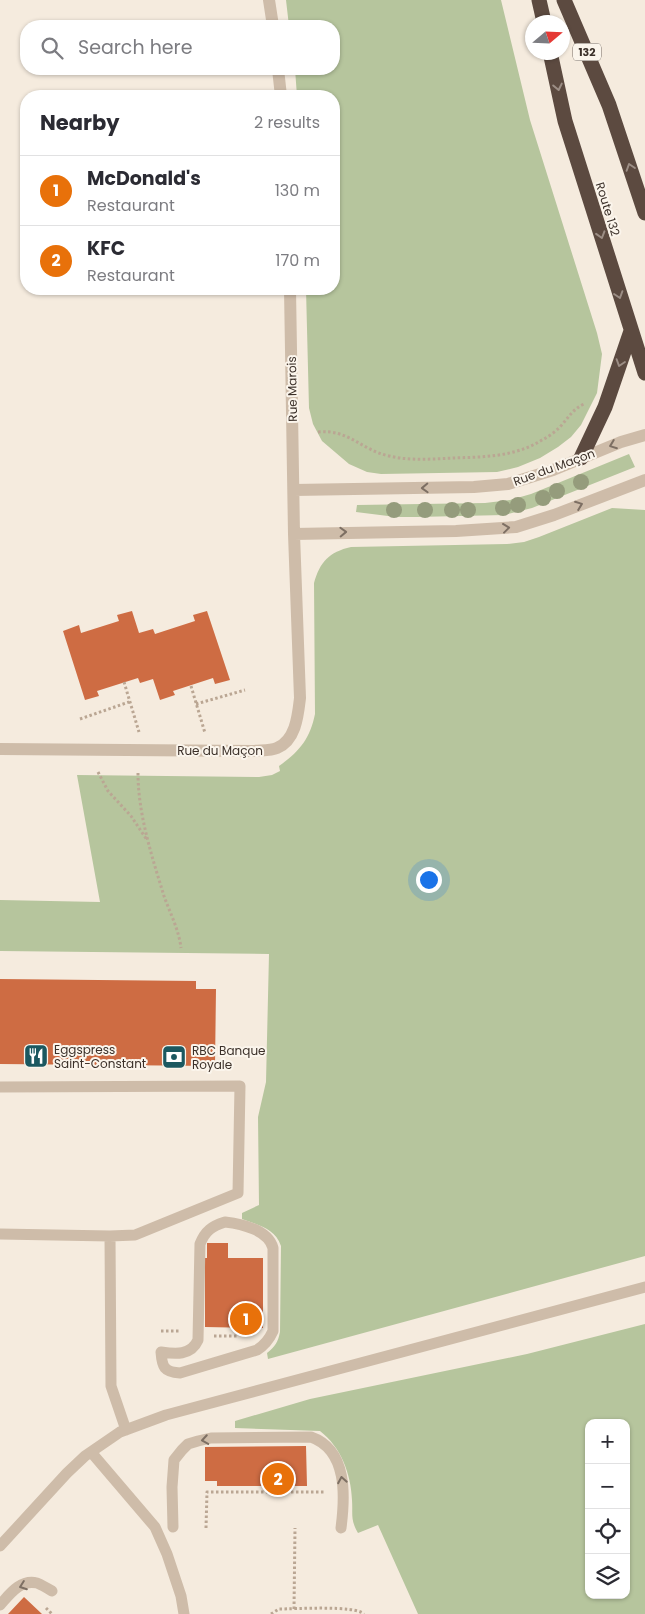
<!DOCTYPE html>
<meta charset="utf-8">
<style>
:root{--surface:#fff;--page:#f2f2f3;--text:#2b2b33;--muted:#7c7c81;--line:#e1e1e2;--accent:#1b5860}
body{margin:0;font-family:Poppins,sans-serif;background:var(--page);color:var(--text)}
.controls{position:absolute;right:15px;bottom:15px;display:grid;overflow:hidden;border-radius:10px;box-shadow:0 1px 4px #0004}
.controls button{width:45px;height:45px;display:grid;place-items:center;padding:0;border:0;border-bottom:1px solid var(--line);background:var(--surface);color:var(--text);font:25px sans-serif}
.compass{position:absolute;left:525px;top:15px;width:45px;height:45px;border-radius:50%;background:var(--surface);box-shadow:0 1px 4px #0004;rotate:71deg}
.you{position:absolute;left:428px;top:879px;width:18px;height:18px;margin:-12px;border:4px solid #fff;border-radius:50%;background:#1a73e8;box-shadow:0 0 0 8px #1a73e833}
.badge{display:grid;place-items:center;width:32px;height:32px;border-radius:50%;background:var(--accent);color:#fff;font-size:16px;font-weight:700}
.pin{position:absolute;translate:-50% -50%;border:2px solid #fff;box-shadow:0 1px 5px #0006}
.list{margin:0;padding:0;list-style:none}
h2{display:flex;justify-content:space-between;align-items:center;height:65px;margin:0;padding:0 20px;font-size:21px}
h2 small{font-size:16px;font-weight:400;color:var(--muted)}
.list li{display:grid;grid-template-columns:32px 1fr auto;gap:15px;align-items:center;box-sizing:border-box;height:70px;padding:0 20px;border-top:1px solid var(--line)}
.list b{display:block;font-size:19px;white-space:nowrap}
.list p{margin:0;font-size:16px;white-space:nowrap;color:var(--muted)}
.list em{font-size:16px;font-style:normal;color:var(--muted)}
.icon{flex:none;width:28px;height:28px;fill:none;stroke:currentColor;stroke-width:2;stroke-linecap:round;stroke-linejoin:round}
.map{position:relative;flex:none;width:645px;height:1614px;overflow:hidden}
.search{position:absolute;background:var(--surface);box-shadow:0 1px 4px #0004;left:20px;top:20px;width:320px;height:55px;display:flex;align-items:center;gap:12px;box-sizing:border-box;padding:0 18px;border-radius:20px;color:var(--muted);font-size:19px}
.panel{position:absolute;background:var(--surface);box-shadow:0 1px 4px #0004;left:20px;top:90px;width:320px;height:205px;border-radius:20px}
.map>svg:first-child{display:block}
.green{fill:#b6c59d;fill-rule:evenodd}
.building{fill:#ce6c43}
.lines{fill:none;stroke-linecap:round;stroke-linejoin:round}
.path{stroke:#baa693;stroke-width:3;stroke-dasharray:2.5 2.5;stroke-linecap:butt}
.lane{stroke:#cebca9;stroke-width:11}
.street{stroke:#cebca9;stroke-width:12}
.highway{stroke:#5c4a40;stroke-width:15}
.tree{fill:#959c7c}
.oneway{stroke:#9c8e85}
.oneway2{stroke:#7d6f63}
.labels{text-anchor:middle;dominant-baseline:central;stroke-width:4;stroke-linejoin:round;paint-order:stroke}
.shield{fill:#fbf5ec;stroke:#756b64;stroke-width:1}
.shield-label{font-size:11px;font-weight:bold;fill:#3b3029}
.street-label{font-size:12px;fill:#3b3029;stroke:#fbf5ec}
.poi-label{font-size:12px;fill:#3b3029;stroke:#fbf5ec;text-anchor:start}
</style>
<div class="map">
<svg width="645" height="1614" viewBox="0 0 645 1614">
<rect width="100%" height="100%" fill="#f5ebde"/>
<path class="green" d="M286 0H501L530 120 597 333 602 354 597 393 581 425 571 437 558 447 540 458 518 467 497 472 381 474 367 472 349 464 322 441 313 424 309 408 306 289H334V96H297L295 69H334V26H289Z
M629 454 635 467 532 508 504 515 417 517H396L356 512 357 505 485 503 510 500 531 494Z
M612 508 645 510V1256L268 1359 267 1353C275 1347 278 1342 280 1332L281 1246C275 1228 258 1225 242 1219V1213L259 1205 258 1117 266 1082 269 954 0 951V900L100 902 77 775 259 777 272 775 280 771 279 766C299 752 310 739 315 714L314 583C320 562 329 552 351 547L507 544 524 542 539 537Z
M645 1324V1614H418L378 1525 358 1533C350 1519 353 1515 352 1500 351 1474 341 1447 320 1431L235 1428V1421L310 1399 527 1354ZM589 1423H626V1595H589Z"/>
<path class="building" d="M132 611 139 633 153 629 155 634 195 621 193 615 207 611 230 680 215 684 213 678 173 691 175 695 160 700 153 679 140 683 138 678 97 691 99 696 85 700 63 631 79 625 81 633 119 621 117 615Z
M0 979 196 981V989H216L215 1066 0 1064Z
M207 1243H228V1258H263V1328L205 1327V1258H207Z
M306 1446 307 1486H217V1481H205V1447Z
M24 1597 42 1614H8Z"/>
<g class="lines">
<path class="path" d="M318 432C349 429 361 450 389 456 410 461 432 459 453 458 483 457 515 457 542 440 548 437 555 432 560 427 568 418 573 409 584 404
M124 682 139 732
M191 686 205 733
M196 704 245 690
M80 719 129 702
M98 772 108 791 131 816 147 840
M138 773C138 814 152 857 164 896 170 913 179 930 181 948
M161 1331H181
M214 1336H237
M206 1528 207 1492H325
M46 1608 52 1614
M294 1609 295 1528
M271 1614 279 1609C295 1609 355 1605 364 1614"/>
<path class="lane" d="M0 1087 240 1086 238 1193 135 1235 110 1236 111 1386 126 1430
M225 1222C242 1224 268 1230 273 1248V1331C269 1340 265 1345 257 1350L180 1373C164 1372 162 1367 161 1352 175 1354 191 1356 198 1340L200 1244C205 1231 212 1226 225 1222Z
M0 1234 110 1236
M91 1452 155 1527 167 1554 181 1596 184 1614
M173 1527 172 1487 174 1460 182 1450 188 1444 198 1441 211 1438 311 1437C348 1450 345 1497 341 1528
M0 1546 67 1473 85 1456 120 1432 166 1415 645 1287
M0 1605C9 1595 20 1579 37 1583 42 1585 47 1588 52 1591"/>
<path class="street" d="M269 0 273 26
M278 69 281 96
M294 490 474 487 508 484 553 470 621 442 645 435
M294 534 456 531 516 527 554 515 645 480
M0 749 253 751C261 750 270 751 277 748 296 740 298 715 300 698L294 534 290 289"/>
<path class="highway" d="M539 0 544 22
M564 0 609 105 645 213
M550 52 565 121 645 373
M581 458 605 407 631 331"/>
</g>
<g class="tree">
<circle cx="581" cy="482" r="8"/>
<circle cx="557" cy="491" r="8"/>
<circle cx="543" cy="498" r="8"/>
<circle cx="518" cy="505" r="8"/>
<circle cx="503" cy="508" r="8"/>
<circle cx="394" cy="510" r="8"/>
<circle cx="425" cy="510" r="8"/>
<circle cx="452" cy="510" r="8"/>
<circle cx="468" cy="510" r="8"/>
</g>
<defs><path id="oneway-chevron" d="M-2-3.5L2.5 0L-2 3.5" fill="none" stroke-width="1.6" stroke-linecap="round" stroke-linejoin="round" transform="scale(1.25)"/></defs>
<g class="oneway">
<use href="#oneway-chevron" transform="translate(558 87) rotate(78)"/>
<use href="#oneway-chevron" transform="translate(630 167) rotate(-108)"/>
<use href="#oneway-chevron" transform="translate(601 235) rotate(73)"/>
<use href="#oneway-chevron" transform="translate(619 295) rotate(72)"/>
<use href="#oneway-chevron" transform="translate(620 363) rotate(108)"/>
</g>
<g class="oneway2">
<use href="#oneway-chevron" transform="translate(613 445) rotate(159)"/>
<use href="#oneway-chevron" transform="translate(425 488) rotate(178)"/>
<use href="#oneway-chevron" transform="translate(579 505) rotate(-21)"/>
<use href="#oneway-chevron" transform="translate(506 528) rotate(-7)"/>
<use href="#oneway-chevron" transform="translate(343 532) rotate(-2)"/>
<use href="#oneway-chevron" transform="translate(205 1440) rotate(171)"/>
<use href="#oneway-chevron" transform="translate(342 1480) rotate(-100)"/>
<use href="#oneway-chevron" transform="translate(23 1586) rotate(160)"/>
</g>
<defs>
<symbol id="restaurant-square" viewBox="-11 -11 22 22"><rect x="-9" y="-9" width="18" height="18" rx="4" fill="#1b5860" stroke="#fbf5ec"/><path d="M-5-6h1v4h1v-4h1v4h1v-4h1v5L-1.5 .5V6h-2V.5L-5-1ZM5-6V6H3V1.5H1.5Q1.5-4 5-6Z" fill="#fff"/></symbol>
<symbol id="bank-square" viewBox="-11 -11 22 22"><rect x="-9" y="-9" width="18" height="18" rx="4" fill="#1b5860" stroke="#fbf5ec"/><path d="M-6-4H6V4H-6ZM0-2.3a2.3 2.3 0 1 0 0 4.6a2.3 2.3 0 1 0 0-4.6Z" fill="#fff"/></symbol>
</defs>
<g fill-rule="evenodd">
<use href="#restaurant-square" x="22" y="1042" width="28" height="28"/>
<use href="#bank-square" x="160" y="1043" width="28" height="28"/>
</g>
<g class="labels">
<rect class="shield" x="573" y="43.5" width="28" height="17" rx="4"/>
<g class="shield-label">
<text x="587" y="52">132</text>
</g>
<g class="street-label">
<text transform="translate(608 209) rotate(73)">Route 132</text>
<text transform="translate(292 389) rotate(-91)">Rue Marois</text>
<text transform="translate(554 467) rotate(-20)">Rue du Maçon</text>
<text x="220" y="750">Rue du Maçon</text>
</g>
<g class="poi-label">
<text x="54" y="1049">Eggspress<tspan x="54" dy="14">Saint-Constant</tspan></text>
<text x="192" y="1050">RBC Banque<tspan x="192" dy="14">Royale</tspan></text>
</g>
</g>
</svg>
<div class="controls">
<button>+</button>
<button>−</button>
<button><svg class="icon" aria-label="locate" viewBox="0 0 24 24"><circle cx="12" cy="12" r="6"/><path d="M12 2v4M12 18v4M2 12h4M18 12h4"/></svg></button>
<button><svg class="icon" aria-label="layers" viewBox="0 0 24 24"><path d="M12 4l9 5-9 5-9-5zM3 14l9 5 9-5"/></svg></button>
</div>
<svg class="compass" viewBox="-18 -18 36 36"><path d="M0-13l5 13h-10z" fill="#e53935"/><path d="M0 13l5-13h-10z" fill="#7c7c81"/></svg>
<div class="you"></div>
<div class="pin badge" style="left:246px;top:1319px;background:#e8710a">1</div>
<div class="pin badge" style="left:278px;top:1479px;background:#e8710a">2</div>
<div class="search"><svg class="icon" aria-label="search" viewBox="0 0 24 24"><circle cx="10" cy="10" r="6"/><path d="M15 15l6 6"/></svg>Search here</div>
<section class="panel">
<h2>Nearby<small>2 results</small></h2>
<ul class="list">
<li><span class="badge" style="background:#e8710a">1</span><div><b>McDonald's</b><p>Restaurant</p></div><em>130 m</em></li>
<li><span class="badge" style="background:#e8710a">2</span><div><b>KFC</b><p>Restaurant</p></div><em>170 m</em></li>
</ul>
</section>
</div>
